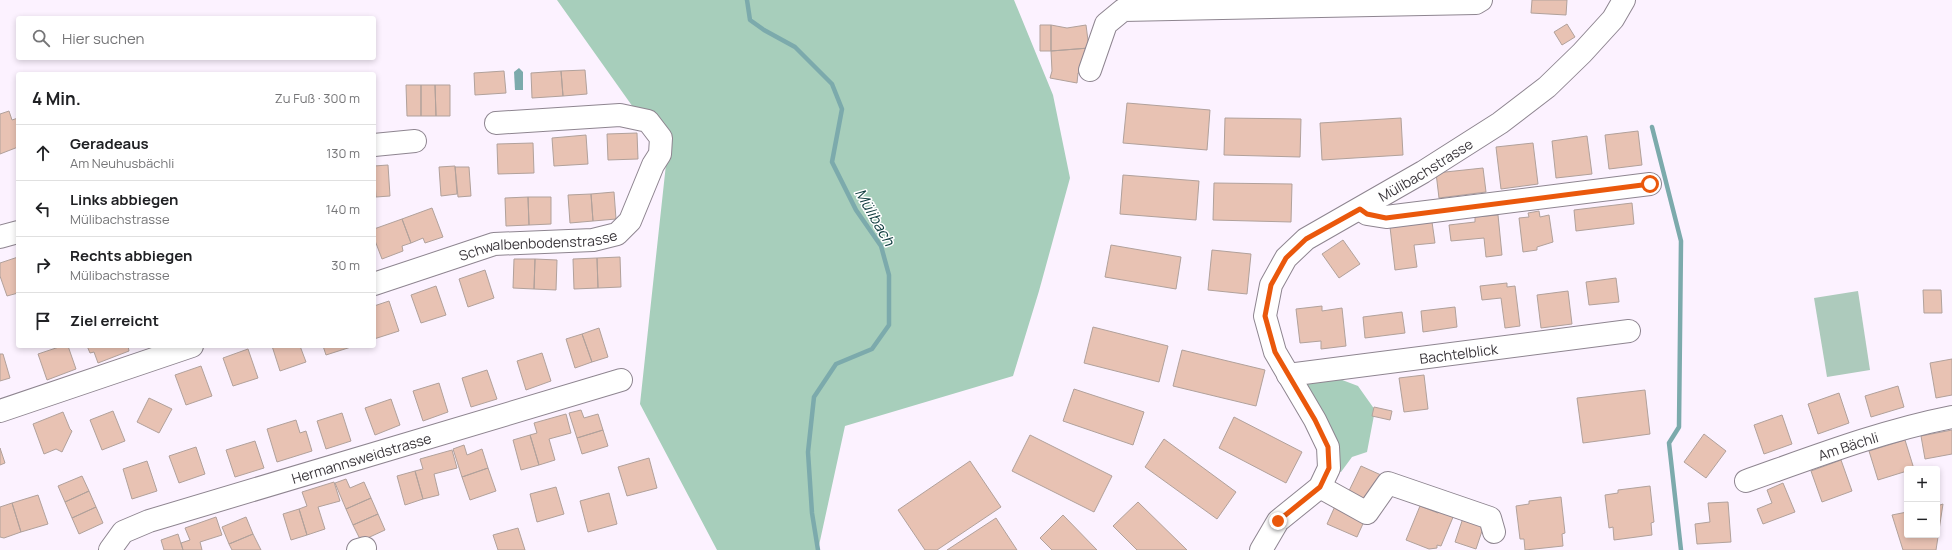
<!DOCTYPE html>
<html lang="de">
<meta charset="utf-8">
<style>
:root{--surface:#fff;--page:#f2f2f2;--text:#202124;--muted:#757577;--line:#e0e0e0}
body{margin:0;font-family:Manrope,sans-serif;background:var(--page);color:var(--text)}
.controls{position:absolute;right:12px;bottom:12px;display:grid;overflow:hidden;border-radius:4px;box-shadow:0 2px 6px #0003}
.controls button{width:36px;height:36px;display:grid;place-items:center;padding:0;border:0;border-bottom:1px solid var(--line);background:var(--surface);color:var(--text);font:20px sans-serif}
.stop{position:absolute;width:12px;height:12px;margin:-9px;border:3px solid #ea580c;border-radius:50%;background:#fff}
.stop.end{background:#ea580c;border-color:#fff;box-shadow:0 1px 4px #0008}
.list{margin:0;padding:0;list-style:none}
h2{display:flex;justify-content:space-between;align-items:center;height:52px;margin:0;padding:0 16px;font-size:17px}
h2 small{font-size:13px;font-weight:400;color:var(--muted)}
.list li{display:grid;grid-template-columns:26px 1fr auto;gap:12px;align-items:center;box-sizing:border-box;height:56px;padding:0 16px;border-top:1px solid var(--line)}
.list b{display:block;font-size:15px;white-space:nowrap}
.list p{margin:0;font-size:13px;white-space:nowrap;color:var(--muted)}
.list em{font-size:13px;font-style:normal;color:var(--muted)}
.icon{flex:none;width:22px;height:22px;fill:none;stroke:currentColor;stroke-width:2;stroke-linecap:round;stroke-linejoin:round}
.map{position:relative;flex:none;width:1952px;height:550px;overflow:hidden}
.search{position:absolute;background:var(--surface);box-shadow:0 2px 6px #0003;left:16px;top:16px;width:360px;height:44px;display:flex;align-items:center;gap:10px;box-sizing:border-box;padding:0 14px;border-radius:4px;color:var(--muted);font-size:15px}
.panel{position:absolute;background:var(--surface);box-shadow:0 2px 6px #0003;left:16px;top:72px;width:360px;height:276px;border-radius:4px}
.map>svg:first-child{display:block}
.green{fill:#adcabc}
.forest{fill:#a7cebb}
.water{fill:#7caaac}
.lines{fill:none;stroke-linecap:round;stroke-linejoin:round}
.stream{stroke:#7caaac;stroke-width:4.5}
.building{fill:#e8c2b3;stroke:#b1a19b}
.minor-casing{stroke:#8e8590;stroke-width:24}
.minor{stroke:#fff;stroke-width:22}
.route{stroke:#ea580c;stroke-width:5}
.labels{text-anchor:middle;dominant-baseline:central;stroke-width:3;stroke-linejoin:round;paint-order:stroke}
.street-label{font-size:14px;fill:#3b373c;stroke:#fff}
.water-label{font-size:15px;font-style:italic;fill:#0e3a3d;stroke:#fff}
</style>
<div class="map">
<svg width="1952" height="550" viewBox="0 0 1952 550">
<rect width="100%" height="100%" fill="#fcf2ff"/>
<path class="green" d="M1858 291 1870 370 1827 377 1814 298Z"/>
<path class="forest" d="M557 0H1014L1053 95 1070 178 1039 291 1013 376 845 426 818 550H717L640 404 667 155Z
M1316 370 1358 386 1375 410 1367 452 1352 457 1341 472 1329 468 1291 379Z"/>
<path class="water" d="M519 68 523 72V90H515L514 72Z"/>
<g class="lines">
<path class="stream" d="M747 0 750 20 764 30 795 47 832 84 842 109 832 162 856 210 881 246 889 275V325L872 349 836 364 814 397 808 452 812 513 818 550
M1652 127 1681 241 1679 427 1669 443 1681 550"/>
</g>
<path class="building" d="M1532 0H1567L1566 15 1531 13Z
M1567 24 1575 37 1562 45 1554 32Z
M1040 25H1051V51H1040Z
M1051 25 1067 28 1086 25 1089 48 1051 51Z
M1089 48 1091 57 1082 58 1086 64 1087 72 1078 73 1077 83 1050 78 1052 71 1051 51Z
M585 70 587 94 563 96 561 71Z
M504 71 506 93 475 95 474 73Z
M561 71 563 96 532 98 531 73Z
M406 85H421V116H407Z
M421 85H435L436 116H421Z
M435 85H450V116H436Z
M1127 103 1210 110 1207 150 1123 143Z
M9 111 12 120 18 118V147L0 154V114Z
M1225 118 1301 119 1300 157 1224 155Z
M1401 118 1403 155 1322 160 1320 123Z
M1638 131 1642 165 1609 169 1605 135Z
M637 133 638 159 608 160 607 134Z
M586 135 588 164 554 166 552 138Z
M1587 136 1592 174 1556 178 1552 141Z
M533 143 534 173 498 174 497 144Z
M1533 143 1538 184 1501 189 1496 147Z
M388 165 390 196 376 197 374 166Z
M455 166 457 194 441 196 439 167Z
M455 167H469L471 196 458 197Z
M1483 168 1486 192 1439 198 1436 173Z
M1123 175 1199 181 1196 220 1120 214Z
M1214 183 1292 184 1291 222 1213 220Z
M614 192 616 219 593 221 591 194Z
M591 194 593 221 570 223 568 195Z
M528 197 529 225 506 226 505 198Z
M528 197H551V224L529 225Z
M1632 203 1634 224 1576 231 1574 210Z
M432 208 443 237 425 243 423 238 411 243 402 219Z
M1539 211 1540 217 1549 215 1553 242 1537 247V250L1523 252 1519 218 1529 217 1528 213Z
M1498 215 1502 255 1486 257 1484 238 1451 241 1449 225 1475 222V217Z
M402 219 411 243 402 246 403 251 382 259 374 238V229Z
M1432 222 1435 243 1414 245 1417 267 1395 270 1390 227Z
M1343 240 1360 264 1339 278 1322 254Z
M1111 245 1181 257 1176 289 1105 277Z
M1212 250 1251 254 1247 294 1208 290Z
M18 257V293L7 296 0 276V263Z
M620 257 621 287 598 288 597 258Z
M597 258 598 288 574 289 573 259Z
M514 259H535L534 289 513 288Z
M535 259 557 260 556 290 534 289Z
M485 270 494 298 468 307 459 279Z
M1616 278 1619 302 1589 305 1586 282Z
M1507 283V287L1515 286 1520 326 1505 328 1501 298 1482 300 1480 286Z
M436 286 446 315 421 323 411 295Z
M1923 290H1941L1942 313H1924Z
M1568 291 1572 324 1541 328 1537 295Z
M389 301 399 331 374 339V306Z
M1322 306V311L1342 308 1346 346 1321 349V341L1300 343 1296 309Z
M1455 307 1457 327 1423 332 1421 311Z
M1402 312 1405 333 1365 338 1363 317Z
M1093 327 1168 346 1159 382 1084 363Z
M599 328 608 357 592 362 582 334Z
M582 334 592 362 575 368 566 339Z
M62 346H68L76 369 47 380 38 354Z
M87 346H128L129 351 98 363 94 352 90 353Z
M272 346H300L306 362 280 371Z
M323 346H351V347L326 355Z
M248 349 258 378 233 386 223 358Z
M1182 350 1265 370 1256 406 1173 386Z
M542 353 551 381 526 390 517 361Z
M0 354H3L10 378 0 381Z
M1952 359V395L1936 398 1930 363Z
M201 366 212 396 186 405 175 375Z
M487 370 497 399 471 407 462 378Z
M1424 375 1428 409 1404 412 1399 378Z
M439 383 448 412 423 421 413 391Z
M1898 386 1904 407 1871 417 1865 396Z
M1074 389 1144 412 1133 445 1063 421Z
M1645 390 1650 434 1583 443 1577 398Z
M1839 393 1849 423 1818 434 1808 404Z
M149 398 172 409 159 433 137 422Z
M391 399 400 425 375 435 365 408Z
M1374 407 1392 411 1390 420 1372 416Z
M581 410 584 418 598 414 603 430 577 438 569 413Z
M113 411 125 441 102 450 90 420Z
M63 412 70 429 72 431 62 452 56 449 44 454 33 424Z
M342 413 351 441 326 449 317 421Z
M566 414 571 433 549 439 555 460 539 465 530 435 537 433 534 423Z
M1782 415 1792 444 1764 454 1754 425Z
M1234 417 1302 452 1286 483 1219 448Z
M296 420 300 433 306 431 312 451 277 462 267 429Z
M603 430 608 446 582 454 577 438Z
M1952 430V454L1925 459 1921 436Z
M1704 434 1726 451 1706 478 1684 462Z
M530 435 539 465 521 470 513 440Z
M1030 435 1112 476 1094 512 1012 471Z
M1164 439 1236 492 1217 519 1145 467Z
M1905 440 1914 469H1907V471L1878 480 1869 451Z
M255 441 264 468 235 477 226 450Z
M464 445 467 455 482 449 488 468 462 477 453 449Z
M196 447 205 474 179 483 169 456Z
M0 448 5 463 0 465Z
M452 450 457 468 434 474 439 495 423 499 415 471 423 469 420 459Z
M649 458 657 488 627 496 618 467Z
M1841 460 1852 491 1822 502 1811 471Z
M147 461 157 491 132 499 123 469Z
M970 461 1001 507 937 550H925L898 510Z
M1361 466 1381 475 1367 504 1347 495Z
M488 468 496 491 470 500 462 477Z
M415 471 423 499 405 505 397 476Z
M82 476 89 491 65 502 58 486Z
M346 479 350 488 364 482 371 498 346 509 335 483Z
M334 482 340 501 318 507 325 529 307 535 299 509 307 506 302 492Z
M1783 483 1795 512 1763 524 1757 509 1772 503 1767 490Z
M1650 486 1654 522 1651 523 1652 535 1614 540 1613 527 1609 528 1605 495 1618 493V490Z
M556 487 564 514 537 522 530 494Z
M89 491 96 507 72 518 65 502Z
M609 493 617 524 588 532 580 501Z
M38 495 48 524 21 532 12 503Z
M1561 497 1565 533 1562 534 1563 546 1525 550 1524 539H1520L1516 506 1529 504V501Z
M371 498 378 514 353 525 346 509Z
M1138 502 1187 550H1137L1113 526Z
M1728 502 1731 542 1697 544 1695 524 1710 522 1708 503Z
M12 503 21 532 4 538 0 537V507Z
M1336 504 1366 517 1357 537 1327 524Z
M1442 504 1456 510 1441 546 1437 545V548L1429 549 1406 540 1420 506 1438 513Z
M1943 504 1936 550H1903L1892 515 1907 512V535H1937V506Z
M96 507 103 523 79 534 72 518Z
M299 509 307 535 291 540 283 514Z
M378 514 385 530 361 541 353 525Z
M1063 515 1097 550H1052L1040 538Z
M216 517 222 535 200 542 202 550H183L181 543 190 540 185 528Z
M246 517 253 534 229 544 222 527Z
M996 518 1017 550H947Z
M1463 518 1484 525 1476 549 1455 542Z
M518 528 525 550H498L493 535Z
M178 534 183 550H164L161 540Z
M253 534 261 550H232L229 544Z"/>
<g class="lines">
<defs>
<g id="minor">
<path d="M1090 70 1106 24 1123 10 1476 3 1481 0"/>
<path d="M374 145 415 141"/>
<path d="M1360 209 1367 214 1386 217 1650 184"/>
<path d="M0 237 18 232"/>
<path id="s1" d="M374 284 494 244 593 240 617 234 630 221 653 165 660 154 661 138 648 121 620 115 496 123"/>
<path id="s2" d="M1288 375 1629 331"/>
<path d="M0 411 192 346"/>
<path id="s3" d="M1746 481C1814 457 1881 431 1952 417"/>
<path d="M1320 487 1367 513 1388 483 1490 518 1494 532"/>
<path id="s4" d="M110 550 123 532 149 521 621 380"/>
<path d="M358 550 365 548"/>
<path id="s5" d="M1261 550 1278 521 1320 487 1329 468 1328 447 1315 420 1275 352 1265 316 1271 285 1286 258 1306 239 1423 172 1500 123 1547 87 1582 53 1613 19 1624 0"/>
</g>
</defs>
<use href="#minor" class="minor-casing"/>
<use href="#minor" class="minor"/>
</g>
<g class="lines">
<path class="route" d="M1278 521 1320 487 1329 468 1328 447 1315 420 1275 352 1265 316 1271 285 1286 258 1306 239 1360 209 1367 214 1386 218 1650 184"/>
</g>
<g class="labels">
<g class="street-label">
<text stroke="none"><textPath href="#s5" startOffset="504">Mülibachstrasse</textPath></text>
<text stroke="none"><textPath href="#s1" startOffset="170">Schwalbenbodenstrasse</textPath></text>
<text stroke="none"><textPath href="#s2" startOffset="172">Bachtelblick</textPath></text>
<text stroke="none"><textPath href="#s3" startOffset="108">Am Bächli</textPath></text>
<text stroke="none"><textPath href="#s4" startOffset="272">Hermannsweidstrasse</textPath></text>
</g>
<g class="water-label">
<text transform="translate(875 217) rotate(60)">Mülibach</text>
</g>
</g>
</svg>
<div class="controls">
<button>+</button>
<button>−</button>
</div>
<div class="stop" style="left:1650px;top:184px"></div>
<div class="stop end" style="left:1278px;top:521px"></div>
<div class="search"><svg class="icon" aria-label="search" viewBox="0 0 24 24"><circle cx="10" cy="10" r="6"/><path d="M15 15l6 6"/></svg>Hier suchen</div>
<section class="panel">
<h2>4 Min.<small>Zu Fuß · 300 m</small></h2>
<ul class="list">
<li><svg class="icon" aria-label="ahead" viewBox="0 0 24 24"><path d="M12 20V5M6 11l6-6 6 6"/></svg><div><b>Geradeaus</b><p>Am Neuhusbächli</p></div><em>130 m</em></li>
<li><svg class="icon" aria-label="left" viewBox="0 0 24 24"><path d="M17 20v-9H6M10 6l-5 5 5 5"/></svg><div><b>Links abbiegen</b><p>Mülibachstrasse</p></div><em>140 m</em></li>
<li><svg class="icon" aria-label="right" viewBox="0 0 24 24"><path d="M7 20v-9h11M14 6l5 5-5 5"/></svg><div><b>Rechts abbiegen</b><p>Mülibachstrasse</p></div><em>30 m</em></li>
<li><svg class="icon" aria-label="arrive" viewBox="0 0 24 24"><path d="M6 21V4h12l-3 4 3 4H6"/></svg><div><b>Ziel erreicht</b></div></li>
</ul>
</section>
</div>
